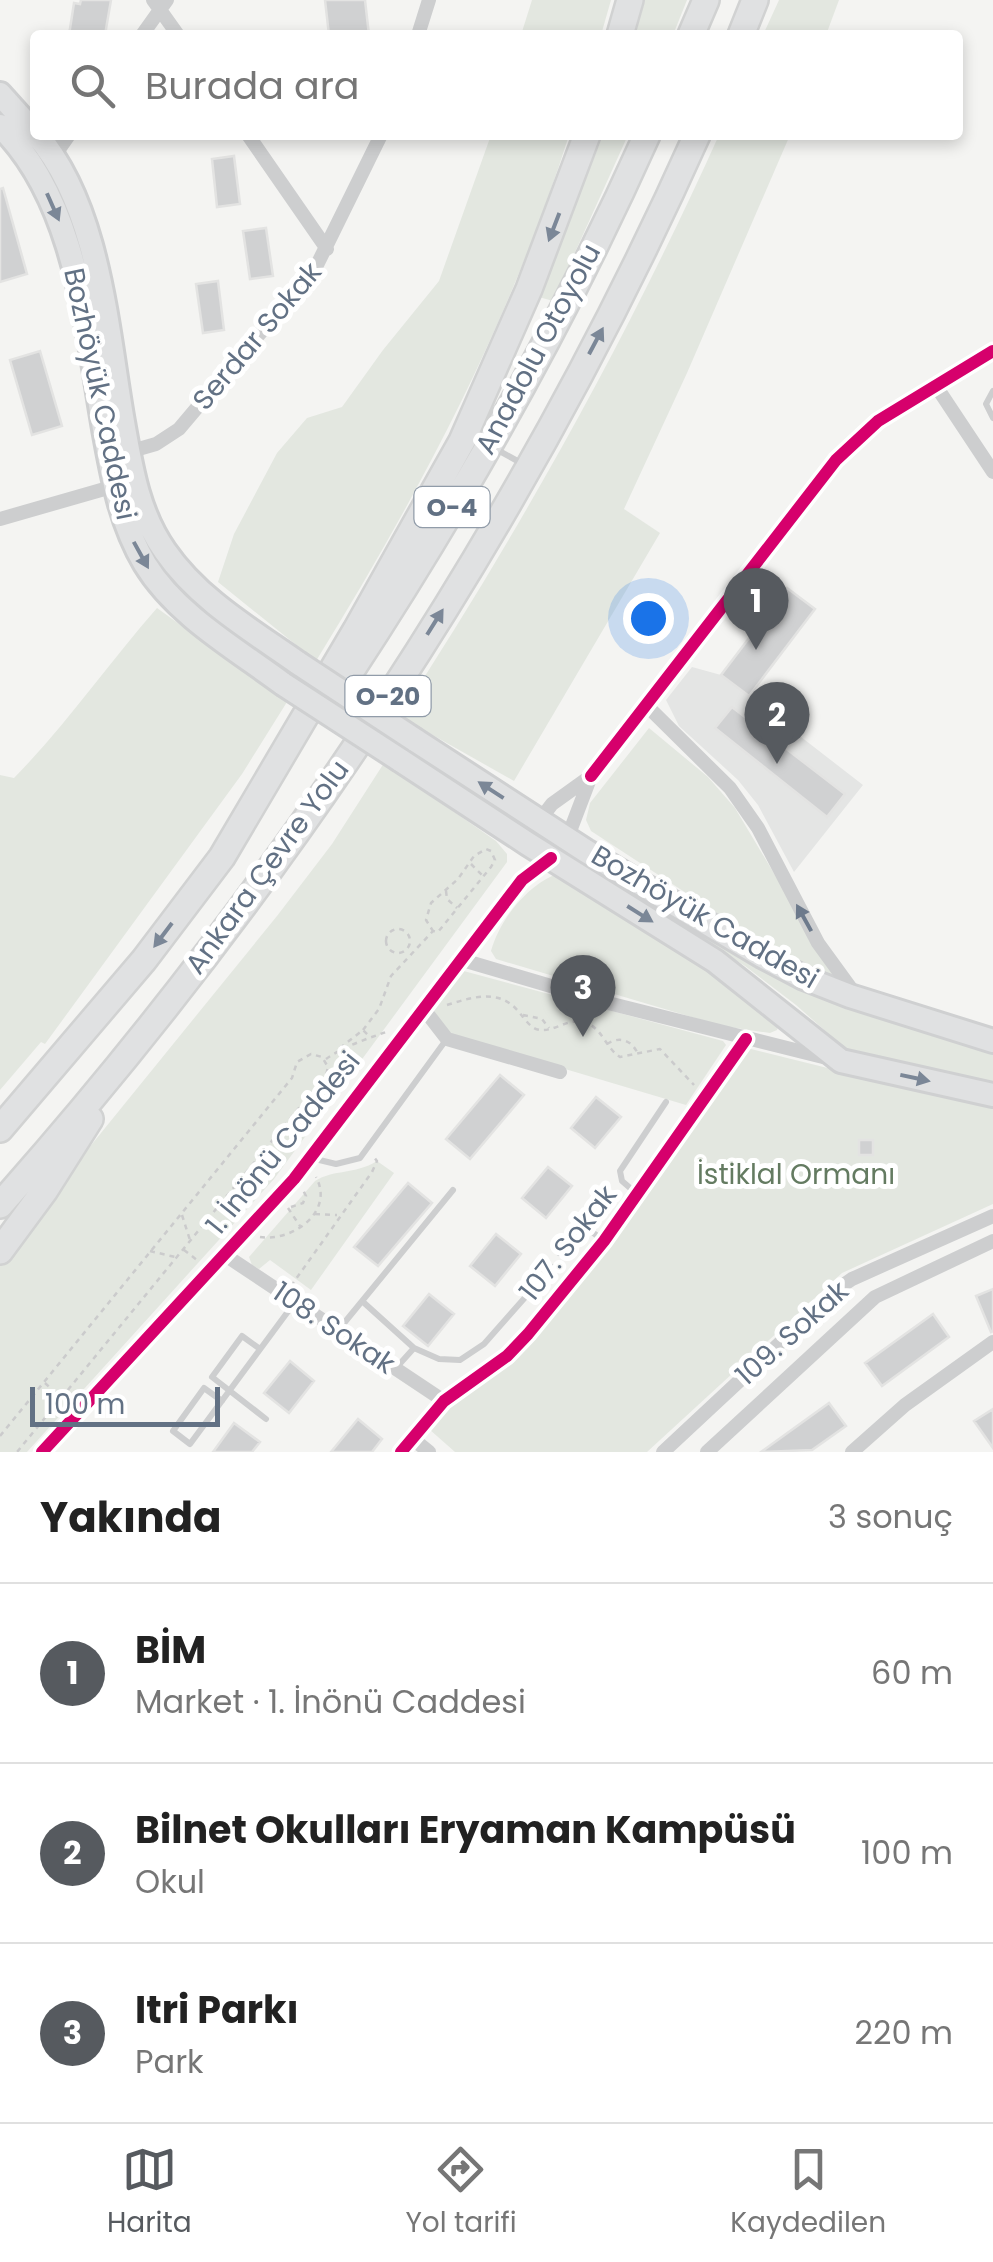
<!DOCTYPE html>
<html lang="tr">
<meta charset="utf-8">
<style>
:root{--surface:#fff;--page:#f6f6f6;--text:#222;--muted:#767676;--line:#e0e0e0;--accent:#565a5f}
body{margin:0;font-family:Poppins,sans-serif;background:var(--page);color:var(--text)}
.scale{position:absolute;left:30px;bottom:25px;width:190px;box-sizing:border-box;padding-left:10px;border:5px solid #627184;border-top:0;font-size:28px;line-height:35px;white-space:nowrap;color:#627184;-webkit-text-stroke:8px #fff;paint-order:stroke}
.you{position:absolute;left:648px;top:618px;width:35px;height:35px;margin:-25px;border:8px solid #fff;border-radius:50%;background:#1a73e8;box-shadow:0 0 0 15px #1a73e833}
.badge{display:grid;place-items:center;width:65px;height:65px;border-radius:50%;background:var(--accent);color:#fff;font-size:32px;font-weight:700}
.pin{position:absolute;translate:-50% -82px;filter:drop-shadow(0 2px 5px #0008)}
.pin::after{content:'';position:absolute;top:52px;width:35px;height:30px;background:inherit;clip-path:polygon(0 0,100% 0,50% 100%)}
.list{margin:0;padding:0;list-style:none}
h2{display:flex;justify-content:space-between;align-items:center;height:130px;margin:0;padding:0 40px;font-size:42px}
h2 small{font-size:32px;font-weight:400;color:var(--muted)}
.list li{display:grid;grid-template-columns:65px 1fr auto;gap:30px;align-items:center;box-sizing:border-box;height:180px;padding:0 40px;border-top:2px solid var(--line)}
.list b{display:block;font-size:38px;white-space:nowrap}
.list p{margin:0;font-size:32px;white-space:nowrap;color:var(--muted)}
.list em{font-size:32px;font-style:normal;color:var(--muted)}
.icon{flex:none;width:55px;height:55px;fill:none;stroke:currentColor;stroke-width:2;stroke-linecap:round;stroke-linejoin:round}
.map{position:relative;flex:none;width:993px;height:1452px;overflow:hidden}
.search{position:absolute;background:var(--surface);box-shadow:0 5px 15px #0003;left:30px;right:30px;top:30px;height:110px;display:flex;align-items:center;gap:25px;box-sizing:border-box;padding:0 35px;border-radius:10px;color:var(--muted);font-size:38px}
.sheet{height:670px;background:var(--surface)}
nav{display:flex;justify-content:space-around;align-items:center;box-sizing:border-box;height:140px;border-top:2px solid var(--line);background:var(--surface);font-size:28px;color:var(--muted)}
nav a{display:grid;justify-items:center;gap:5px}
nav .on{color:var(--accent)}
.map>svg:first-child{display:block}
.built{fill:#e4e5e4}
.green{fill:#e3e7e0}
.building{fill:#d0d1d2;stroke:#e3e3e2;stroke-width:2.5}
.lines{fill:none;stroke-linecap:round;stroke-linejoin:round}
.primary-casing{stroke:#cfd0d1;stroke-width:28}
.motorway-casing{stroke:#d1d2d2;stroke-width:30}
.path{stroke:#cbcbcc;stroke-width:2.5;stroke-dasharray:5 5;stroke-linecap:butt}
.service{stroke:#cdcecf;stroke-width:6}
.minor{stroke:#cdcecf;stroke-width:14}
.tertiary{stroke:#cdcecf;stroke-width:18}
.primary{stroke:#e0e1e2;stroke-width:22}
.motorway{stroke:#e0e1e2;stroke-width:25}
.primary-bridge-casing{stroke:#cfd0d1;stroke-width:28;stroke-linecap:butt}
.primary-bridge{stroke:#e0e1e2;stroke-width:22}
.cycleway-casing{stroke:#fff;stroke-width:19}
.cycleway{stroke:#d6006c;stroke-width:12}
.oneway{fill:#7b8797}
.oneway2{fill:#6d7a8c}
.labels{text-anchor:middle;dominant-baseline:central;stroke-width:10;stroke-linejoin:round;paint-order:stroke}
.shield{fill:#fff;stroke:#919ca9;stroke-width:2.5}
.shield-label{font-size:25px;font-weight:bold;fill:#627184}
.street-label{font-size:28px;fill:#627184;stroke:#fff}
.park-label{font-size:28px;fill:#647b61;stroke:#fff}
</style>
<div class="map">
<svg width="993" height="1452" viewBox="0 0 993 1452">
<rect width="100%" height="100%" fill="#f4f4f2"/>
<path class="built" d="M692 667 721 675 863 785 794 872 758 805 738 780 679 726 666 700Z"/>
<path class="green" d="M532 0H611L601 35H521Z
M645 0H687L673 35H635Z
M779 0H839L826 35H763Z
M491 135H569C510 323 419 494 316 661L218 582 234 534 277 453 307 418 342 407 383 350 439 281Z
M603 135H628L553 301 539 297Z
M719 135H790L687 373 624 509 660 533 514 781 399 716C520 531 628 337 719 135Z
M157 608 287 702 242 774 45 1044 41 1042 0 1090V775L14 778C66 725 108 664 157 608Z
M649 728 708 777 735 808 838 981 766 945 591 831 586 820 590 803Z
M406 744 525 816 519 826 402 750Z
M384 763 496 841 507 854V862L274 1179 27 1452H0V1266L88 1149 277 916 332 844Z
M571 845 754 966 795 988 856 1011 993 1052V1087L848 1051 796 1005 745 966 607 879 565 856Z
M552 876H559L721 971 779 1024 777 1030 770 1033 722 1026 496 959 491 951C499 922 524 889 552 876Z
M460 970 723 1041 726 1045 686 1105 444 1033 433 1008Z
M747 1048 993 1109V1204L842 1273 647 1452H455L429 1429 465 1389 510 1358 644 1198Z
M377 1161 394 1173 311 1290 270 1260 259 1269 252 1265 249 1257 315 1181C334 1169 354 1175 377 1161Z"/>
<path class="building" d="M81 0H111L105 35H69L74 3 80 4Z
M325 0H365L369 35H329Z
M234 156 240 204 217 207 212 159Z
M3 188 27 274 0 282V189Z
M266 228 273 276 250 279 243 231Z
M218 281 224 330 203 333 196 284Z
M40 351 62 426 32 435 10 360Z
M787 588 815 609 749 696 721 675Z
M732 707 845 794 827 817 715 728Z
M500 1075 524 1095 470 1159 446 1139Z
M596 1097 621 1117 595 1148 571 1128Z
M859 1140H873V1155H859Z
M548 1167 572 1186 546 1218 522 1198Z
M408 1183 432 1203 378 1266 354 1247Z
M496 1234 521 1254 495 1286 470 1266Z
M993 1289V1331L991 1332 976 1296Z
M429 1294 454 1314 428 1346 403 1326Z
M933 1314 949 1337 882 1386 865 1363Z
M290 1361 314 1381 289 1413 264 1393Z
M829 1403 846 1426 812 1450 761 1452Z
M993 1409V1448L974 1421Z
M358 1419 382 1439 372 1452H331Z
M234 1423 260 1442 252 1452H213Z"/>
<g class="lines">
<defs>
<path id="primary" d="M0 94 35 133
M0 126C79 203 87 338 106 440 114 484 122 525 145 564 176 615 236 649 283 684
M37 135C100 208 107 331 123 422 131 467 138 513 165 551 198 599 251 630 298 663
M415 740 586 851 762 956 804 978 850 996 993 1041
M400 760 528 844 715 961 841 1061 993 1095"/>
<path id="motorway" d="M620 35 630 0
M691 35 706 0
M741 35 755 0
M347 677C460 505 563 323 647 135
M0 1129 144 960 222 857 356 630 462 441 529 289 587 135
M0 1205C283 886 523 524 697 135
M0 1251 45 1190 90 1119"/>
</defs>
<use href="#primary" class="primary-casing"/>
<use href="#motorway" class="motorway-casing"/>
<path class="path" d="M471 864 482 875
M446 891 447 899 457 908
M386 941a12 12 0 1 1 24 0a12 12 0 1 1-24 0Z
M447 1005C473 997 499 988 519 1012 524 1018 529 1026 536 1029 554 1035 569 1014 589 1024 603 1031 606 1048 620 1057L660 1049 694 1085
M523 1015 542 1019 549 1028
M363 1030 379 1009 391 976 433 931 438 932 491 867 495 860 491 851 486 849 474 856 458 879 431 903 426 920 433 931
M607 1044C619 1036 631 1040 637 1052
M340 1048 363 1030 368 1035
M326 1059C343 1047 366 1039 386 1032
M291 1207 303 1203 306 1196 303 1190
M288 1208 300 1226
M315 1214 337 1215
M182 1215 190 1240
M260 1237C292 1242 335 1212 316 1177
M184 1250 197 1260
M150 1251 175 1257
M291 1286 372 1172 377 1161 373 1156
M45 1383 61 1398
M0 1436 292 1078 297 1062 311 1054 322 1057 328 1067 324 1084 312 1092 17 1452"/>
<path class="service" d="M993 391 986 404 993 418
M494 448 523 464
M311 1158 336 1164 360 1158 446 1040
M637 1194 622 1181 620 1171 666 1102
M581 1224 603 1240
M559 1253 605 1190
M362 1301 414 1348 439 1359 460 1360 484 1344 552 1267
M340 1328 453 1190
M260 1349 242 1336 212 1377 266 1419
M396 1368 414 1348
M222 1401 204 1388 173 1431 190 1444C225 1397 260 1349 295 1302"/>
<path class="minor" d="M153 0 178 35
M142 35 167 0
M418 35 429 0
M248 135 327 249
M55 155 69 135
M936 386 993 472
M128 452 156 444 179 429 316 267 381 135
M0 519 115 486
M646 705 730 788 758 828 818 943 858 998
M591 776 836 460 878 421 993 351
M539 821 552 804 591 776 567 839
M459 959 612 1004 831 1059
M423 1008 447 1039 560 1072
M225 1255 444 1401
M413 1439 429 1452
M401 1452 444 1401 507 1356 528 1334 604 1241 746 1039
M663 1452 839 1288 852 1279 993 1216
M707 1452 875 1297 993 1241
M852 1452 905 1405 993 1342"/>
<path class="tertiary" d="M42 1452 294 1179 522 880 551 858"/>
<use href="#primary" class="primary"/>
<use href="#motorway" class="motorway"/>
<defs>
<path id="primary-bridge" d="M298 663 415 740
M283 684 400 760"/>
</defs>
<use href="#primary-bridge" class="primary-bridge-casing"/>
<use href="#primary-bridge" class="primary-bridge"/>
<defs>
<path id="cycleway" d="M591 776 836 460 878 421 993 351
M42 1452 294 1179 522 880 551 858
M401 1452 444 1401 507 1356 528 1334 604 1241 746 1039"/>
</defs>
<use href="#cycleway" class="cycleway-casing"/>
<use href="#cycleway" class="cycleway"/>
</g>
<defs><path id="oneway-solid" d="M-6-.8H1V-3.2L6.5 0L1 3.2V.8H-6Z" transform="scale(2.5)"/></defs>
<g class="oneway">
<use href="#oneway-solid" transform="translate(53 207) rotate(66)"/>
<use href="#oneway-solid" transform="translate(554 227) rotate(111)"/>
<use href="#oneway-solid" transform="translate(596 341) rotate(-62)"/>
<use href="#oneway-solid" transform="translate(141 555) rotate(61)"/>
<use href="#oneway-solid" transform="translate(435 622) rotate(-58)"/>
<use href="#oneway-solid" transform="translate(491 790) rotate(-147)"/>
<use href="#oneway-solid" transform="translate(640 914) rotate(32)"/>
<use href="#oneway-solid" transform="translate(163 935) rotate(127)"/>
<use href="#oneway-solid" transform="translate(915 1078) rotate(12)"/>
</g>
<use class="oneway2" href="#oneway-solid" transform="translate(804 918) rotate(-119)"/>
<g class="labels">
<g class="shield">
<rect x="414.5" y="487" width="75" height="40" rx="8"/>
<rect x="345.5" y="676" width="85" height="40" rx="8"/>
</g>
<g class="shield-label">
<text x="452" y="507">O-4</text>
<text x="388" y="696">O-20</text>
</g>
<g class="street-label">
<text transform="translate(257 336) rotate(-50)">Serdar Sokak</text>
<text transform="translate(538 349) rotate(-62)">Anadolu Otoyolu</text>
<text transform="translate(100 394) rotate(78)">Bozhöyük Caddesi</text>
<text transform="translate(267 867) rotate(-54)">Ankara Çevre Yolu</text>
<text transform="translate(705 917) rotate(30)">Bozhöyük Caddesi</text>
<text transform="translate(283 1143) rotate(-51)">1. İnönü Caddesi</text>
<text transform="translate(568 1243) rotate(-52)">107. Sokak</text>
<text transform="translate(334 1328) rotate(34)">108. Sokak</text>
<text transform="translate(792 1333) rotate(-42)">109. Sokak</text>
</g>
<g class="park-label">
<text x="796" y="1174">İstiklal Ormanı</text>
</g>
</g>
</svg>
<div class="scale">100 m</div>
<div class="you"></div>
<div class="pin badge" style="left:756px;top:650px">1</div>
<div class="pin badge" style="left:777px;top:764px">2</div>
<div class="pin badge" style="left:583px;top:1037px">3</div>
<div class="search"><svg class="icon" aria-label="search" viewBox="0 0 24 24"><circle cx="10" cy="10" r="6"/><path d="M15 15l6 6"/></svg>Burada ara</div>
</div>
<section class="sheet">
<h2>Yakında<small>3 sonuç</small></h2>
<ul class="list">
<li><span class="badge">1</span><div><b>BİM</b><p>Market · 1. İnönü Caddesi</p></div><em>60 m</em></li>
<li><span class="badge">2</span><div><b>Bilnet Okulları Eryaman Kampüsü</b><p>Okul</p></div><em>100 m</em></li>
<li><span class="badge">3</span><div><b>Itri Parkı</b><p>Park</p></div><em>220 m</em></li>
</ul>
</section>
<nav>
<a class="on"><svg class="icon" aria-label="map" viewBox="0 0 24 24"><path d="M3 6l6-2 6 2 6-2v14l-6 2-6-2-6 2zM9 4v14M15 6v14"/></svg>Harita</a>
<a><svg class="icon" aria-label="directions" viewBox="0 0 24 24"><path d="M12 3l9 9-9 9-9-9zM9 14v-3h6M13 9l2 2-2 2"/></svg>Yol tarifi</a>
<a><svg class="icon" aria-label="saved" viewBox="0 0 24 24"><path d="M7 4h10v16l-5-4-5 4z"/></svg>Kaydedilen</a>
</nav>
